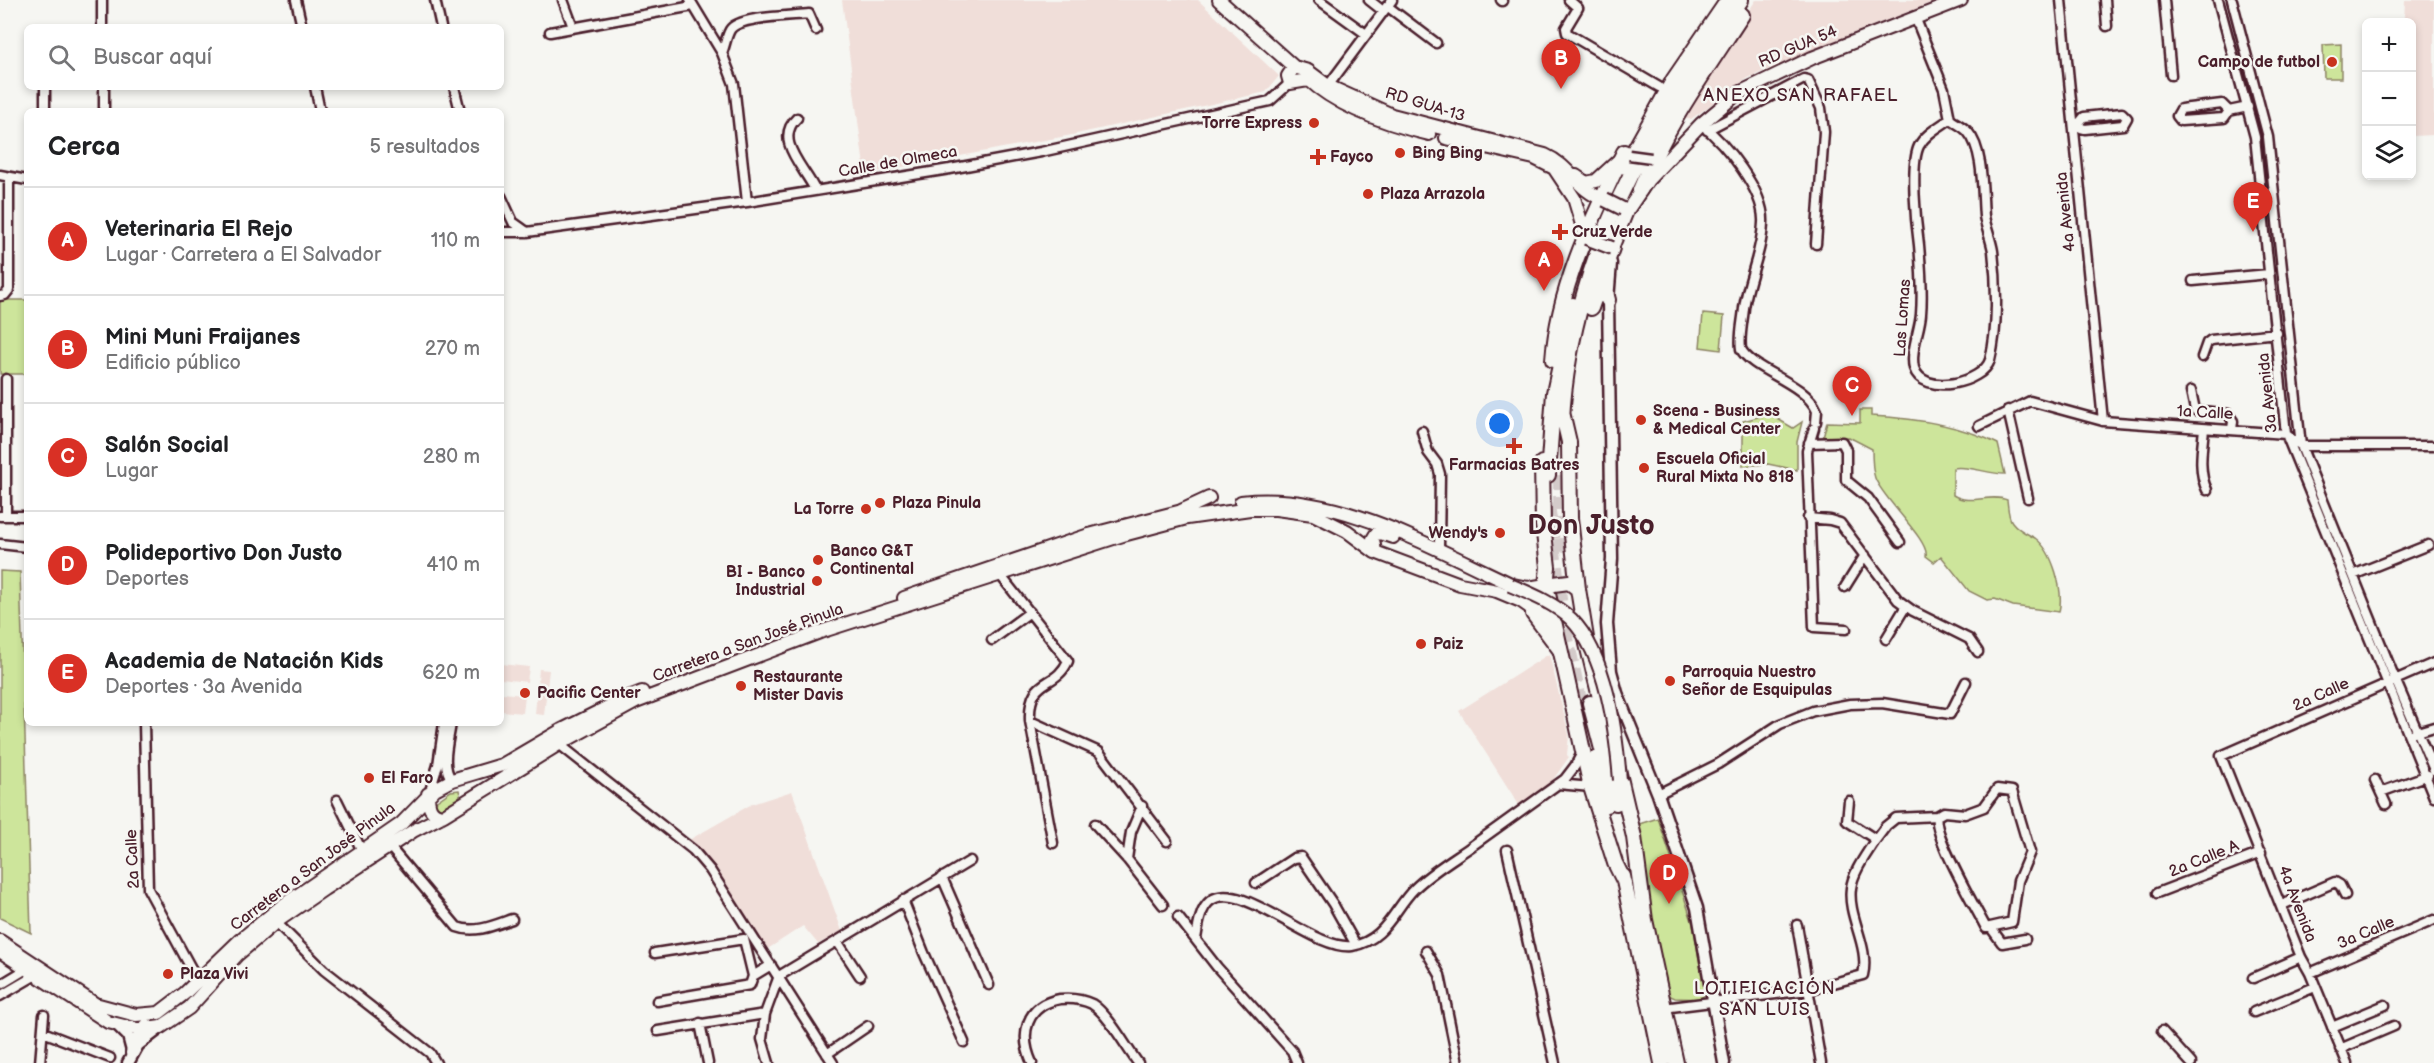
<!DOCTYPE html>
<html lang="es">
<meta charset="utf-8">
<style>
:root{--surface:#fff;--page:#f2f2f2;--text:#202124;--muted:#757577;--line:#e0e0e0;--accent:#d93025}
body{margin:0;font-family:"Balsamiq Sans",sans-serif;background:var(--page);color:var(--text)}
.controls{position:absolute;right:18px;top:18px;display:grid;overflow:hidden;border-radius:9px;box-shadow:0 3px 9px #0003}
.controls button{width:54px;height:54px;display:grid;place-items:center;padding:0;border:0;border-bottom:2px solid var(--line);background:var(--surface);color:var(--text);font:30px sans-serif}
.you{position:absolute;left:1500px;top:424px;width:21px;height:21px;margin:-15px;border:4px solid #fff;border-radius:50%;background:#1a73e8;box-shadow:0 0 0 9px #1a73e833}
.badge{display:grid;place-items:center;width:39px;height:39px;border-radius:50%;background:var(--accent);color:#fff;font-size:20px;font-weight:700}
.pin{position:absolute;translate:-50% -50px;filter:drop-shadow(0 2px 3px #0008)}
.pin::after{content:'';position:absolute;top:32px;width:21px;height:18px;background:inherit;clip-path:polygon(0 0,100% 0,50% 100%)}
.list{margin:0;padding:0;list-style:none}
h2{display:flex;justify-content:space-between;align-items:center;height:78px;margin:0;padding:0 24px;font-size:26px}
h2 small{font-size:20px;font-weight:400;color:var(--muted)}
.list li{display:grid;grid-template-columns:39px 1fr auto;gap:18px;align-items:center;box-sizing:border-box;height:108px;padding:0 24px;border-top:2px solid var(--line)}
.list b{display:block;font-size:22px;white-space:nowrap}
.list p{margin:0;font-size:20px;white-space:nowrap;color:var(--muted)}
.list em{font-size:20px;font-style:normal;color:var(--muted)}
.icon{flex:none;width:33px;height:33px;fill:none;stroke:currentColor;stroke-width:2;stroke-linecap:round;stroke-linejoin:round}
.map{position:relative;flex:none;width:2434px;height:1063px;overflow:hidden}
.search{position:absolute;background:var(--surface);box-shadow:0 3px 9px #0003;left:24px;top:24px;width:480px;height:66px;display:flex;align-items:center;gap:15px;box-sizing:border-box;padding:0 21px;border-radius:9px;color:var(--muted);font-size:22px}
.panel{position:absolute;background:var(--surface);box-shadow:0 3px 9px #0003;left:24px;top:108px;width:480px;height:618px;border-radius:9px}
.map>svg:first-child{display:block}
.built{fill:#f0ded9}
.green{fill:#cde59b;stroke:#8c8263;stroke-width:1.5}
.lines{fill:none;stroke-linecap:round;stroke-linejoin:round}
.trunk-tunnel{stroke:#d4cbca;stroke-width:14;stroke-dasharray:14 7;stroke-linecap:butt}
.minor-casing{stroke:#4a1f2b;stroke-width:13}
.tertiary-casing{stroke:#4a1f2b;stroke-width:15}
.primary-casing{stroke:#4a1f2b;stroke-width:16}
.trunk-casing{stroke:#4a1f2b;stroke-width:18}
.minor{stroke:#f6f6f2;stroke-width:8}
.tertiary{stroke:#f6f6f2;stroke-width:10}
.primary{stroke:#f6f6f2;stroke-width:12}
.trunk{stroke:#f6f6f2;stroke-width:14}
.minor-bridge-casing{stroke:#4a1f2b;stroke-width:13;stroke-linecap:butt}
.primary-bridge-casing{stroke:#4a1f2b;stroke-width:16;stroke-linecap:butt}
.minor-bridge{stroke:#f6f6f2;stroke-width:8}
.primary-bridge{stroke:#f6f6f2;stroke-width:12}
.poi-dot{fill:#c8321e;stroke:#f6f6f2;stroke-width:2}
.labels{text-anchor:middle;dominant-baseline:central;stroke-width:5;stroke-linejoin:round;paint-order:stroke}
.street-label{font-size:16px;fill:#4a1f2b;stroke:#f6f6f2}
.poi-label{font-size:16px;font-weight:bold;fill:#4a1f2b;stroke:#f6f6f2;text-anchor:start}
.neighbourhood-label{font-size:18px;letter-spacing:1.5px;fill:#4a1f2b;stroke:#f6f6f2}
.town-label{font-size:28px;font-weight:bold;fill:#4a1f2b;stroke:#f6f6f2}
</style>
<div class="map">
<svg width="2434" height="1063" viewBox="0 0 2434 1063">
<rect width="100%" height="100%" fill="#f6f6f2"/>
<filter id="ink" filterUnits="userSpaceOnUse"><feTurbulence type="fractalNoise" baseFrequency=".0167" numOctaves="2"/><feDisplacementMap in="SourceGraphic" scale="12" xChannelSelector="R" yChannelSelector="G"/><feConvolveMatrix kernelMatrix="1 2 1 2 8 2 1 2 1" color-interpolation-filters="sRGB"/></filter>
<g filter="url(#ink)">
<path class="built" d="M842 0H1198L1279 76 1266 92 1072 135 865 174Z
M1756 0H1939L1849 35 1748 78 1691 119H1683L1680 117 1692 96Z
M2405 0H2434V135L2412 136V22H2404Z
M1549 654 1569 735 1567 755 1569 757 1552 781 1519 805 1459 711Z
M501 664 529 667 527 682 501 679Z
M539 669 549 670 544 715 535 714Z
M501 693 525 695 523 713 501 711Z
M792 791 842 931 818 944 803 926 763 952 718 870 710 862 682 844 752 804Z"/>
<path class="green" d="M2341 44V78H2324L2323 45Z
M0 300H27V374H0Z
M1703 314 1724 316 1721 350 1700 347Z
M1860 410H1871V416C1912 418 1961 425 1998 444L2005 474C1988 474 1968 465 1953 468V495C1970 506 1989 493 2007 500 2008 506 2008 517 2012 522 2019 531 2026 533 2035 538 2053 551 2064 591 2059 612L2013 606 1995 599 1987 600 1969 591 1941 556 1934 562 1926 556C1930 541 1882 498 1875 478 1872 469 1872 459 1872 449L1849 437 1823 438 1827 422 1860 423Z
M1769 414 1793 428 1802 422 1797 442V470L1768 464 1743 466V421Z
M0 571 20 572 31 933 0 918Z
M459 790 460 795 456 800 436 811 434 803 451 791Z
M1658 818 1693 924 1705 994 1700 999 1675 998 1666 994 1636 825Z"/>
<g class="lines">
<path class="trunk-tunnel" d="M1560 475V529L1563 557
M1548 504 1562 615 1581 705"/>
<defs>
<path id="minor" d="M102 0V27
M296 0 302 27
M435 0 441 27
M563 0 573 27
M690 0 722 53 734 84 747 202
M1319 0 1366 34
M1369 0 1383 11
M1501 0 1502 1
M1569 0 1578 8 1566 28 1567 33 1659 87
M2061 0 2103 421
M2105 0 2107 26
M2164 0 2171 75
M2218 0 2255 137 2286 434 2434 797
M2232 0 2268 137 2301 446 2395 679 2434 770
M1387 6 1436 43
M1915 17 1944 89 1950 119C1955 123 1964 127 1968 132 1984 150 1982 193 1984 216 1986 228 1991 239 1993 251 1997 283 1998 329 1990 360 1983 383 1923 397 1914 368 1910 351 1920 330 1921 314 1923 291 1921 268 1919 245 1916 224 1910 164 1919 146 1925 134 1939 127 1950 119
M550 32 693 6
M722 53C725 46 726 37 730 30 738 16 792 16 809 14L816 30
M1328 86 1392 0
M45 87V111
M104 87V111
M315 87 320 111
M454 87 460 111
M2222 104 2229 111 2224 118 2181 121 2177 116 2181 109Z
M2229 111 2248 107
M2122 113 2127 118 2123 125 2085 129 2081 128 2079 123 2084 117Z
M797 118C773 140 805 168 815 190
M1701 124C1725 143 1765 191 1763 223 1762 252 1748 279 1744 308 1743 321 1739 336 1741 349 1752 371 1805 382 1817 411L1816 422
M1707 130 1804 79 1808 80 1821 108 1824 132 1816 244
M0 175 27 180
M501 196 513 222 527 232
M501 232H527L747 202 950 169 1041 152 1270 101 1290 83
M2193 281 2269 274
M0 296 5 295 9 290V177
M2202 357 2207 343 2211 340 2277 333
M2191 391 2195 410 2228 414 2233 421 2232 430
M2008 410 2028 498
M1979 426 2030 401 2103 421 2286 434 2301 446H2434
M1814 428 1807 451 1814 627 1846 629
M2204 429C2202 449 2198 472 2207 490
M1422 431 1428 452 1437 464 1440 474 1439 550
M1809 443 1842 442 1846 450V480L1868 498 1900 542
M0 516H27
M6 516V379
M1808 518 1830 520 1840 523 1898 600 1913 611 1969 639 1978 652
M0 544 27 547
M2353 575 2428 545
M1001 576 1068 661C1055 690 1028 675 1030 721L1053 843
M1845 587 1865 555
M1886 639 1906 606
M992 640 1030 612
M1030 721 1099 752 1167 841
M144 723 148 889 198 981
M451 723C449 740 440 766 452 780
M2414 733 2434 727
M559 744 693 850 710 870 833 1063
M2375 780 2386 804
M1558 784 1591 787
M430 791 438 765 444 723
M2381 792 2428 775
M1658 794 1718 764 1780 724 1813 711 1850 704 1882 703 1950 714 1966 682
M337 800 362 851
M1095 824 1127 859 1163 905
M1874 842 1886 826 1896 818 1937 816 1944 812 1965 814 1984 807 1997 789 2012 791 2030 852 2018 881 2012 922 1986 928C1976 908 1932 834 1937 816
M389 846 457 927C475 934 495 925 512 919
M1507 850 1555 1063
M1127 859 1131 832 1142 806
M942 877 989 985
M1256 883 1294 858 1301 857 1333 904 1356 945
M2157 893 2261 853
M903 900 924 953 964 1042
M2282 905 2335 882 2340 885 2345 895
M1178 917 1217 967 1292 1051 1297 1063
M276 922 324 970 430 1053 436 1063
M1797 925 1821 1063
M1991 928 2002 943 2025 939
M1196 939C1198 927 1200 909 1210 901 1240 877 1313 951 1352 946 1385 941 1394 909 1414 889 1430 873 1450 861 1469 848 1501 825 1533 802 1565 779L1575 766 1583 751
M837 941 860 976
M1426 951 1440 975 1458 1063
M655 953 744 939 753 976 750 985 657 1001
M2310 973 2434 920
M753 976 771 965
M2253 978 2301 957
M0 985 28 968
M0 996 36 975
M1663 1008 1808 990 1863 975C1870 946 1847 917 1851 888 1853 872 1866 855 1874 842L1872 837 1847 821 1849 801
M2254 1012 2315 987
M700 1023 708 1063
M2332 1027 2385 1005
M658 1031 765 1014
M2162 1031 2191 1063
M43 1032 110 1058
M2340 1049 2394 1026
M827 1054 868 1026
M40 1063 44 1015
M769 1063 762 1039 765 1014 779 976 970 861
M1032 1063C1019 1034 1026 1005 1060 999 1071 998 1082 999 1092 1004 1108 1014 1126 1047 1138 1063
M2347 1063 2310 973 2301 957 2221 756 2434 663"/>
<path id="tertiary" d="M1611 263 1608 300 1612 559 1607 624 1611 671 1617 693 1658 794 1697 908 1724 1063
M117 1025 128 1036 132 1051
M128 1063 138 1045 159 1029"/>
<path id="primary" d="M1219 0 1294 67 1308 71 1328 86 1392 115 1545 155C1572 167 1576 190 1605 200
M1294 67 1288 76 1290 83 1308 80
M1307 78C1339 108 1387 124 1429 134
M1446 138 1534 158 1554 168 1574 198 1586 238
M1576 176 1586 183 1596 181 1619 160
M1612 248 1627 211 1648 180 1701 124 1737 94 1812 58 1961 0
M1241 502C1337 491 1428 546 1513 585L1528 588 1546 585
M1181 511 1209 498
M1375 552 1373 539 1376 534 1381 533 1393 537
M904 598 1089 535 1182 511
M1532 614 1559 650
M428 794C428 806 430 814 442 816
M0 941 95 1004 136 1015 159 1013 185 993 239 941 282 906 401 824 435 789 452 780 502 765 562 730 624 699 642 692
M0 951 108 1022 141 1030 161 1027 189 1008 237 955 276 922 324 889 413 831 444 815 559 744 636 702 820 632 1123 535 1187 518 1250 509H1276L1313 514 1347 531 1375 552 1460 584 1497 591 1521 601 1555 625
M132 1053 141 1030 147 1025"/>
<path id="trunk" d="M1625 167 1674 79 1728 0
M1640 190C1665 127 1705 72 1742 15
M1593 300 1602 291 1606 293 1608 300
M1591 308 1612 248
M1553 360C1558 287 1593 217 1624 152
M1562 412 1569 442 1570 518 1578 589 1587 644 1612 747
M1562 420C1566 339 1594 246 1631 174 1663 113 1703 57 1741 0
M1542 463 1543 525 1548 567 1546 585 1591 787 1615 863 1625 883
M1548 475 1554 393 1573 305
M1546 585 1569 582 1578 589
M1590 703 1616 803
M1595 759 1606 805
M1618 769 1634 837 1646 928
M1623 876 1662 1063
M1645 920 1676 1063"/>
</defs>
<use href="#minor" class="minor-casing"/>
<use href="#tertiary" class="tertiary-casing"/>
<use href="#primary" class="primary-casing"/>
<use href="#trunk" class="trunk-casing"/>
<use href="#minor" class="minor"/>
<use href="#tertiary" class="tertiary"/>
<use href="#primary" class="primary"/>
<use href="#trunk" class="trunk"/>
<defs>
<path id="minor-bridge" d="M1629 155 1651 158"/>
<path id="primary-bridge" d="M1605 200 1623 209
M1586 238 1612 248
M1510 585C1531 594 1554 603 1571 619 1607 655 1616 732 1620 780"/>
</defs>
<use href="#minor-bridge" class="minor-bridge-casing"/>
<use href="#primary-bridge" class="primary-bridge-casing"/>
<use href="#minor-bridge" class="minor-bridge"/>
<use href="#primary-bridge" class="primary-bridge"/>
</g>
</g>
<g class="poi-dot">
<circle cx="2332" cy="62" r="6"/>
<circle cx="1314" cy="123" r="6"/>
<circle cx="1400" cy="153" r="6"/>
<path d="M1315 148h6v6h6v6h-6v6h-6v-6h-6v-6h6z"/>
<circle cx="1368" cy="194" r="6"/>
<path d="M1557 223h6v6h6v6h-6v6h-6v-6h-6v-6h6z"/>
<circle cx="1641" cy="420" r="6"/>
<path d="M1511 437h6v6h6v6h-6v6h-6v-6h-6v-6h6z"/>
<circle cx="1644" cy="468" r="6"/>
<circle cx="880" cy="503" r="6"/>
<circle cx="866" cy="509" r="6"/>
<circle cx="1500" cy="533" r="6"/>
<circle cx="818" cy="560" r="6"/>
<circle cx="817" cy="581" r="6"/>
<circle cx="1421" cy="644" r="6"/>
<circle cx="1670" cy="681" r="6"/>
<circle cx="741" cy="686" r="6"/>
<circle cx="525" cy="693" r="6"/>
<circle cx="369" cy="778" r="6"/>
<circle cx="168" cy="974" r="6"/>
</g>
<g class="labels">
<g class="street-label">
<text transform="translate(1798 47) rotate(-23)">RD GUA 54</text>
<text transform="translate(1425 105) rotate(17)">RD GUA-13</text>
<text transform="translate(898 162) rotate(-10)">Calle de Olmeca</text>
<text transform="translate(2066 212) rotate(-96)">4a Avenida</text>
<text transform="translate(1903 318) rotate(-86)">Las Lomas</text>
<text transform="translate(2268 393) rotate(-96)">3a Avenida</text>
<text transform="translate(2205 413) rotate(3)">1a Calle</text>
<text transform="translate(748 643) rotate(-20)">Carretera a San José Pinula</text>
<text transform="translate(2321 695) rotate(-24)">2a Calle</text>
<text transform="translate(133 859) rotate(-93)">2a Calle</text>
<text transform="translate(2204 859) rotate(-22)">2a Calle A</text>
<text transform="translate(313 867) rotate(-37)">Carretera a San José Pinula</text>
<text transform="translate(2297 904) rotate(69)">4a Avenida</text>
<text transform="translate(2366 933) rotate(-23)">3a Calle</text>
</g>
<g class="poi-label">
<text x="2320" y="62" text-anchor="end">Campo de futbol</text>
<text x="1302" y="123" text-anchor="end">Torre Express</text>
<text x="1412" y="153">Bing Bing</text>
<text x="1330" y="157">Fayco</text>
<text x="1380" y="194">Plaza Arrazola</text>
<text x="1572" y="232">Cruz Verde</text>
<text x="1653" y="411">Scena - Business<tspan x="1653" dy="18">&amp; Medical Center</tspan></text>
<text x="1656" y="459">Escuela Oficial<tspan x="1656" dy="18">Rural Mixta No 818</tspan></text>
<text x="1514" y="465" text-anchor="middle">Farmacias Batres</text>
<text x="892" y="503">Plaza Pinula</text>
<text x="854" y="509" text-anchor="end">La Torre</text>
<text x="1488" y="533" text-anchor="end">Wendy's</text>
<text x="830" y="551">Banco G&amp;T<tspan x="830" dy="18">Continental</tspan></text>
<text x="805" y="572" text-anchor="end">BI - Banco<tspan x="805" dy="18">Industrial</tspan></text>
<text x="1433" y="644">Paiz</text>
<text x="1682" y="672">Parroquia Nuestro<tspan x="1682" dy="18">Señor de Esquipulas</tspan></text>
<text x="753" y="677">Restaurante<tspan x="753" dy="18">Mister Davis</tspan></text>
<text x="537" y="693">Pacific Center</text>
<text x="381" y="778">El Faro</text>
<text x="180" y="974">Plaza Vivi</text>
</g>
<g class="neighbourhood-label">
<text x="1801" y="95">ANEXO SAN RAFAEL</text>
<text x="1765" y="988">LOTIFICACIÓN<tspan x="1765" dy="21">SAN LUIS</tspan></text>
</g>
<g class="town-label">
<text x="1591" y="525">Don Justo</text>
</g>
</g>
</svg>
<div class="controls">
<button>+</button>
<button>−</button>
<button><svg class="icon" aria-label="layers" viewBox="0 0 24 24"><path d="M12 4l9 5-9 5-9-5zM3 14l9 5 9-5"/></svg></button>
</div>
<div class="you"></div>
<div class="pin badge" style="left:1544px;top:291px">A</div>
<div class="pin badge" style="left:1561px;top:89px">B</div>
<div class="pin badge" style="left:1852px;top:416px">C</div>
<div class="pin badge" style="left:1669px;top:904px">D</div>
<div class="pin badge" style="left:2253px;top:232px">E</div>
<div class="search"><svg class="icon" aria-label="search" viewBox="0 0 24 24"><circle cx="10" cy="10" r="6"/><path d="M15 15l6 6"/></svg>Buscar aquí</div>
<section class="panel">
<h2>Cerca<small>5 resultados</small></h2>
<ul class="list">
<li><span class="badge">A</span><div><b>Veterinaria El Rejo</b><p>Lugar · Carretera a El Salvador</p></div><em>110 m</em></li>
<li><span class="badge">B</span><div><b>Mini Muni Fraijanes</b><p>Edificio público</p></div><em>270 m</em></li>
<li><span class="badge">C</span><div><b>Salón Social</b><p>Lugar</p></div><em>280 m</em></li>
<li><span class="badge">D</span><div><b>Polideportivo Don Justo</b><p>Deportes</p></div><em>410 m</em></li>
<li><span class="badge">E</span><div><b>Academia de Natación Kids</b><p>Deportes · 3a Avenida</p></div><em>620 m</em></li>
</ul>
</section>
</div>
